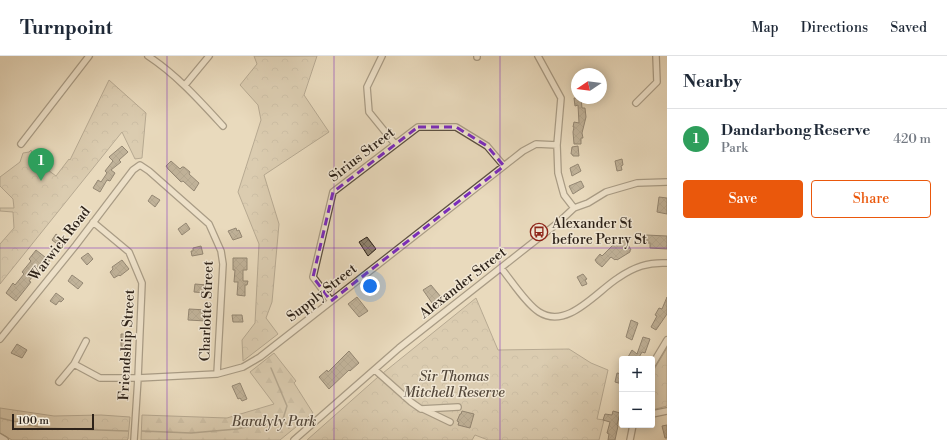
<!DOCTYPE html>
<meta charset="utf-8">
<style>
:root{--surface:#fff;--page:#f2f2f3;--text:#1f2937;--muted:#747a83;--line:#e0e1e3;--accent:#ea580c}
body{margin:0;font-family:"Libre Bodoni",serif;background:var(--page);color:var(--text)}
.controls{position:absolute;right:12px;bottom:12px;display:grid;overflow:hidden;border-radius:4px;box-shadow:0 2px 10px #0003}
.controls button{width:36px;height:36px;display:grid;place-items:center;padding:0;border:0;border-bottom:1px solid var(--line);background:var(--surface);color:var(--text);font:20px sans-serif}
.compass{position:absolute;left:571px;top:12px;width:36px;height:36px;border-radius:50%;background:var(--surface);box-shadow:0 2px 10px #0003;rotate:257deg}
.scale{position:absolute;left:12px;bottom:10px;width:82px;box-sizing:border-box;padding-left:4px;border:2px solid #2d2219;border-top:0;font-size:11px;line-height:14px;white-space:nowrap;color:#2d2219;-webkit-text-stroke:3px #f1e7d4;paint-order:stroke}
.you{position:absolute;left:370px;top:230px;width:14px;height:14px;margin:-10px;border:3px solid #fff;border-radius:50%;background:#1a73e8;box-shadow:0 0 0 6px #1a73e833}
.badge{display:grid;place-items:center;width:26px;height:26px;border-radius:50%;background:var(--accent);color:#fff;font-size:13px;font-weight:700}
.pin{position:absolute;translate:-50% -33px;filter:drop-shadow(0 1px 2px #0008)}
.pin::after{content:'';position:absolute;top:21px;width:14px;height:12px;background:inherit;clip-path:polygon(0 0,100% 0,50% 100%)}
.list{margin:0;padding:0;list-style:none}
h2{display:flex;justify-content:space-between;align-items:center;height:52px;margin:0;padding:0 16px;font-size:17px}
h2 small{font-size:13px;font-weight:400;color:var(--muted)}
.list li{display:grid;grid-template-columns:26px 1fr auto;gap:12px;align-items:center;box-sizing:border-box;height:60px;padding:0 16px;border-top:1px solid var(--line)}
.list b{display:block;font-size:15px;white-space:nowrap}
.list p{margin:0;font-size:13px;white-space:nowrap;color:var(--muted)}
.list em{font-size:13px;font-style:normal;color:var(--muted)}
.actions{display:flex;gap:8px;padding:12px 16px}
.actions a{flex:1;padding:9px 0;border:1px solid var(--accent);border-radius:4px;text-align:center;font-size:14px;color:var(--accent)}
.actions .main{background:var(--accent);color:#fff}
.map{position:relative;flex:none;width:667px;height:384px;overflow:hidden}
header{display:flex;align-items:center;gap:24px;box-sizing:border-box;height:56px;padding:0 20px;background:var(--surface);border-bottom:1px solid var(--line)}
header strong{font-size:19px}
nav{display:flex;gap:22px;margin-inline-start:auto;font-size:14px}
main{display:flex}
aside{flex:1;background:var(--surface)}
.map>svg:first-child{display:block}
.forest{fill:url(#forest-firs);stroke:#7b6e5d}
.park{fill:url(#park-crowns);stroke:#7b6e5d}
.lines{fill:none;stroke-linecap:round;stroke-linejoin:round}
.stream{stroke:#776b5a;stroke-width:1.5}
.building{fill:url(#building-cross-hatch);stroke:#2d2219}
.minor-casing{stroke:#5c5042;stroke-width:8}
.minor{stroke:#f1e7d4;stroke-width:5.5}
.marked{fill:none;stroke:#7b2cbf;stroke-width:3;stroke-dasharray:8 5;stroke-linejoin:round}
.grid{fill:none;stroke:#7b2cbf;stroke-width:1;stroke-opacity:0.55}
.labels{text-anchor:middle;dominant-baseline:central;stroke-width:3;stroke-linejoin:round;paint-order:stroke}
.street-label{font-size:14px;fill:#2d2219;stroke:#f1e7d4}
.poi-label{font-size:14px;fill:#2d2219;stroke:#f1e7d4;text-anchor:start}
.park-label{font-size:14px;font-style:italic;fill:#54483b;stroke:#f1e7d4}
</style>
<header>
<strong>Turnpoint</strong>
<nav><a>Map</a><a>Directions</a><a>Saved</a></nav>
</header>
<main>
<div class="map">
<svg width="667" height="384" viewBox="0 0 667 384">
<defs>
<pattern id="forest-firs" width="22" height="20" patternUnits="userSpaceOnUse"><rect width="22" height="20" fill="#c9bba1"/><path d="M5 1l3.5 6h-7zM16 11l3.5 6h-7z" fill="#ada08a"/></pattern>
<pattern id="park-crowns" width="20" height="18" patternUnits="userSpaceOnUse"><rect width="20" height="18" fill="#c9bba1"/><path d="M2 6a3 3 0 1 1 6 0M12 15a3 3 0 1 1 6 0" fill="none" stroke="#ada08a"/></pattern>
<pattern id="building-cross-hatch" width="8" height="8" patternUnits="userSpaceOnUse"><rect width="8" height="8" fill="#8f826e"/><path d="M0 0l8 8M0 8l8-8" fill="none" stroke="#756a5a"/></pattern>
</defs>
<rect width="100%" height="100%" fill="#e9dabd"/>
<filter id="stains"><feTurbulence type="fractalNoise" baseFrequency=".005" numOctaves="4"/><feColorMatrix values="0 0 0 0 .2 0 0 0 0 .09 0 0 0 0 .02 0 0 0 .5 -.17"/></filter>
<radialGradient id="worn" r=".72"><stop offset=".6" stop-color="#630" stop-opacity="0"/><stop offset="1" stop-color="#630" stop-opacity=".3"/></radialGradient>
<path class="forest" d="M274 297 296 325 294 327 313 357 280 384H141L142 359 227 362 274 348 250 316Z"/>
<path class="park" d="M254 0H317L304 39 329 76 264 119 279 168 272 246 266 262 278 278 243 305 242 284 255 267 259 188 238 136 261 64 258 49 240 29 257 8Z
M109 24 146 57 142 102 135 103 122 76 0 228V188L14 172 13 156 0 155V152H14L13 143 0 130V121L20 106 23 97 29 96 31 94 33 103 56 120 69 103 70 104Z
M476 242 498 294 569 293 591 307 608 314 597 363 604 364 599 384H488L475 379 472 384H307L378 321Z
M667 292V350L652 354V317Z
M0 352 54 360 101 359 130 361 128 383 127 384H12L0 377Z"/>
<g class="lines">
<path class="stream" d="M271 312 287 350 283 363
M0 362 43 372 128 375
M142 375 191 377 237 373 283 363 289 372"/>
</g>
<path class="building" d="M574 42H581L582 52H585L586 61 582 77 583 82H581V88H574L573 76 574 71H573L574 66 579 67 578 49 575 50Z
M122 90 128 96 119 104 121 106 111 114 115 117 110 125 107 124 100 136 93 132 98 124 101 126 107 117 105 115 113 105 109 101Z
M578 90 579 100H573L572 98H571L572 91Z
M622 103 623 109 621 110 622 114 617 115 615 105Z
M171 105 180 113 182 111H184L190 116 189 118 199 127 194 135 183 125 181 126 168 113 166 110Z
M578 108 581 115 572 120 570 112Z
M581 125 584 131 573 138 569 130Z
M152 139 160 144 155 151 148 145Z
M659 141 667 142V158L657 156Z
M186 167 190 173 182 179 178 173Z
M236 172 237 175 239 174 242 181 233 184 228 175Z
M56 178 65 185 61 191 52 184Z
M646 179 667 180V193L650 192V187H646Z
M367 181 376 193 368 200 359 186Z
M625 183 631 194H630V196L617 204 616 203 615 204 611 201 602 211 597 207 595 204 600 198 602 200 613 189Z
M201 190 203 198 192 200 191 195H193V192Z
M36 194 50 205 43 214 39 212 29 225 31 226 16 245 6 237 13 227 15 229 24 218 22 216 31 205 29 203Z
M88 197 93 203 87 209 81 202Z
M233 202H247V214H243V225H248L247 229H245V240L237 239 238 226H234L235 214H233Z
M122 204 129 213 120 220 119 219 114 222 110 216 113 213 112 211Z
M583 218 587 223 585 224 587 228 582 230 577 221Z
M72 219 83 227 78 233 68 225Z
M195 228 207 229V237L194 236Z
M431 229 441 241 432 247 423 234Z
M56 237 64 243 61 246 59 245 56 249 50 245Z
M357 241 368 255 359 261 348 248Z
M667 241V258L656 274 651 271 657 260 655 259 659 252 662 253Z
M189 253 207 254 206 265 188 264Z
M232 259H242L243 266H233Z
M631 264 638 267 632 284 626 281Z
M121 278H128V281H130V293H128V295L121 294Z
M643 281 650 283 645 297 642 296 638 303H631L628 301 632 294 637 298Z
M17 288 27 294 22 302 11 297Z
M349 295 359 307 350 315 349 314 329 333 319 321 327 314 328 316Z
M617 317 622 318V328L615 326Z
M240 327 247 343 242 345 240 342 238 343 232 330Z
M462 355 474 358 470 372 458 369 459 366 457 365 460 358H461Z
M613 355 620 357 617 369 618 370 615 384H608L609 378 607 377 610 366 603 364 605 358 612 359Z
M667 369V382H665L662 370Z"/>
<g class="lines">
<defs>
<path id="minor" d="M148 0C177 19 200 45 223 70
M382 0 367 31 369 56 395 88
M538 0 561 42 557 89 558 117 562 132 564 139 574 152
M477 1V0
M185 29 209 0
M636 47 657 26 656 0
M21 88 89 0
M93 166 129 196 142 227 138 322 134 384
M501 212C511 224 526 248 539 256 567 274 596 236 618 222 634 211 648 206 667 207
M331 245 313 221 333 136 418 71H456L487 90 504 110
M0 283 76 189 133 114 140 109 149 115 209 168 221 195 223 208 217 318
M74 308 100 322H138L217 318 243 311 260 301 523 95 536 88 557 89
M652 309 667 284
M375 314 411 346 421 353 458 351
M59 326 74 308 86 285
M423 353 450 366
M652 358 667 355
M0 381 5 384
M294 384 399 292 559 166 574 152 588 147 606 136 637 127 667 126
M630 384 633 369"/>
</defs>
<use href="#minor" class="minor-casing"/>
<use href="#minor" class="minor"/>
</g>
<path d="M0 0H667V384H0ZM418 71H456L487 90 504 110 331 245 313 221 333 136Z" fill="#e9dabd" fill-opacity=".55" fill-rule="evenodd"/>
<path class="marked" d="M418 71H456L487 90 504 110 331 245 313 221 333 136Z"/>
<path class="grid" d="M167 0V384M334 0V384M500 0V384M0 192H667"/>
<defs>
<symbol id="bus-ring" viewBox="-11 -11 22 22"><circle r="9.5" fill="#f1e7d4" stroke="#8f2418" stroke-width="1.5"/><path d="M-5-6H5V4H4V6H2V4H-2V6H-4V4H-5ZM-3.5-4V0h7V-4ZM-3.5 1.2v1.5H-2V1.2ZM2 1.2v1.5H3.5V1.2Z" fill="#8f2418"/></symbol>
</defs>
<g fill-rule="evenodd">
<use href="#bus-ring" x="529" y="166" width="20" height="20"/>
</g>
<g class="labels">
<g class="street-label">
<text transform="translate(362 99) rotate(-38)">Sirius Street</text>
<text transform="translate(60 188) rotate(-52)">Warwick Road</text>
<text transform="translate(463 227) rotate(-38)">Alexander Street</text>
<text transform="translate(322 237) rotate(-38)">Supply Street</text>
<text transform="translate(207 255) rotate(-88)">Charlotte Street</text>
<text transform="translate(127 289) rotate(-87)">Friendship Street</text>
</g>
<g class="poi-label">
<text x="552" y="168">Alexander St<tspan x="552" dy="16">before Perry St</tspan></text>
</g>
<g class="park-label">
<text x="454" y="321">Sir Thomas<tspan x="454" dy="16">Mitchell Reserve</tspan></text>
<text x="274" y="366">Baralyly Park</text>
</g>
</g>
<rect width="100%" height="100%" filter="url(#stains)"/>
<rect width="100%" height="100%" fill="url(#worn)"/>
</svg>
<div class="controls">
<button>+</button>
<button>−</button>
</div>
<svg class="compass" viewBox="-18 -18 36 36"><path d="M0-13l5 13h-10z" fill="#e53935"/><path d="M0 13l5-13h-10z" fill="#747a83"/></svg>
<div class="scale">100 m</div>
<div class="you"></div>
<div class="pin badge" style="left:41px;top:125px;background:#2e9e5b">1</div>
</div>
<aside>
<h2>Nearby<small></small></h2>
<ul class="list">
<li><span class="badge" style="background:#2e9e5b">1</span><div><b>Dandarbong Reserve</b><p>Park</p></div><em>420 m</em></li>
</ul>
<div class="actions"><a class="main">Save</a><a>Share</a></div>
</aside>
</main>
